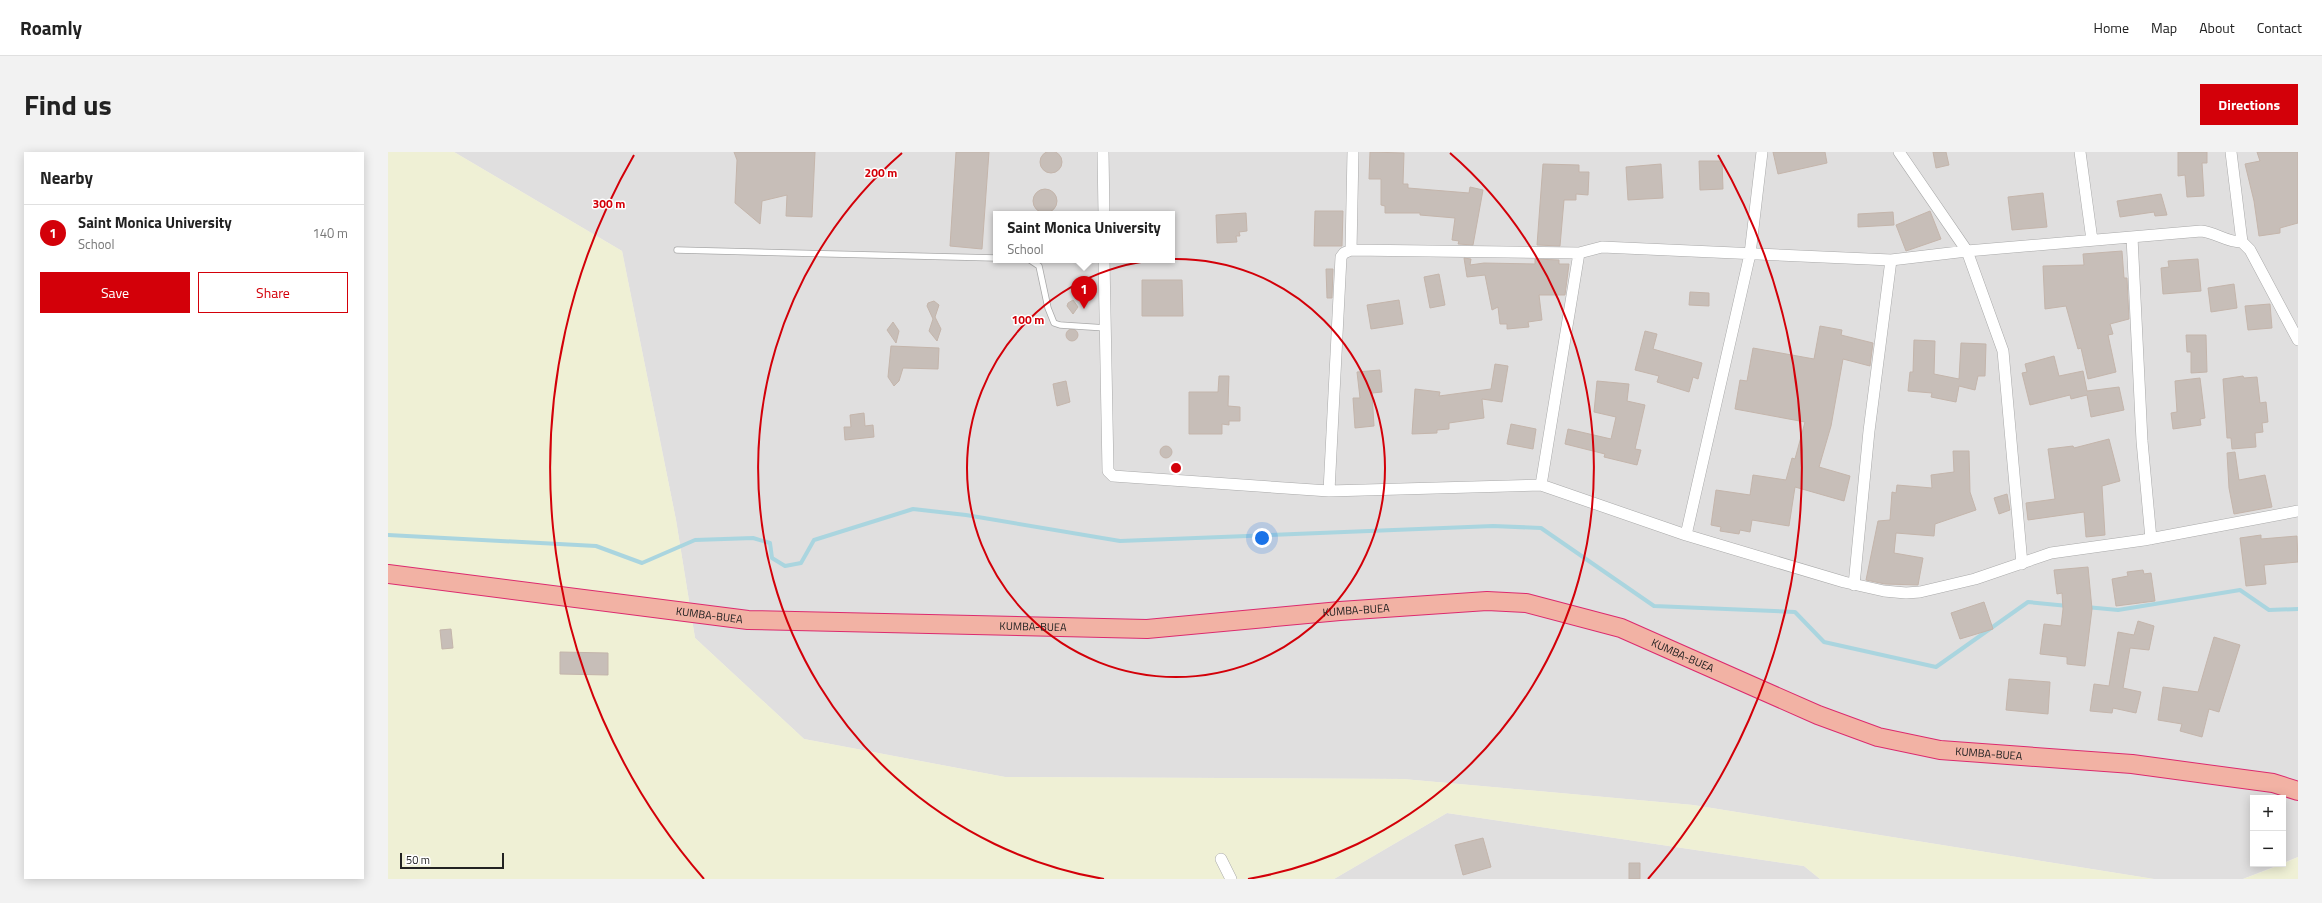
<!DOCTYPE html>
<meta charset="utf-8">
<style>
:root{--surface:#fff;--page:#f2f2f2;--text:#222;--muted:#767676;--line:#e0e0e0;--accent:#d30009}
body{margin:0;font-family:"Titillium Web",sans-serif;background:var(--page);color:var(--text)}
.controls{position:absolute;right:12px;bottom:12px;display:grid;overflow:hidden;border-radius:0px;box-shadow:0 2px 10px #0003}
.controls button{width:36px;height:36px;display:grid;place-items:center;padding:0;border:0;border-bottom:1px solid var(--line);background:var(--surface);color:var(--text);font:20px sans-serif}
.scale{position:absolute;left:12px;bottom:10px;width:104px;box-sizing:border-box;padding-left:4px;border:2px solid #222;border-top:0;font-size:11px;line-height:14px;white-space:nowrap;color:#222;-webkit-text-stroke:3px #fff;paint-order:stroke}
.you{position:absolute;left:874px;top:386px;width:14px;height:14px;margin:-10px;border:3px solid #fff;border-radius:50%;background:#1a73e8;box-shadow:0 0 0 6px #1a73e833}
.badge{display:grid;place-items:center;width:26px;height:26px;border-radius:50%;background:var(--accent);color:#fff;font-size:13px;font-weight:700}
.pin{position:absolute;translate:-50% -33px;filter:drop-shadow(0 1px 2px #0008)}
.pin::after{content:'';position:absolute;top:21px;width:14px;height:12px;background:inherit;clip-path:polygon(0 0,100% 0,50% 100%)}
.popup{position:absolute;left:605px;top:59px;width:182px;height:52px;box-sizing:border-box;display:grid;place-content:center;border-radius:0px;background:var(--surface);filter:drop-shadow(0 1px 3px #0005);font-size:13px;white-space:nowrap;color:var(--muted)}
.popup b{font-size:15px;color:var(--text)}
.popup::after{content:'';position:absolute;left:50%;top:100%;margin-left:-8px;border:8px solid transparent;border-top-color:var(--surface)}
.list{margin:0;padding:0;list-style:none}
h2{display:flex;justify-content:space-between;align-items:center;height:52px;margin:0;padding:0 16px;font-size:17px}
h2 small{font-size:13px;font-weight:400;color:var(--muted)}
.list li{display:grid;grid-template-columns:26px 1fr auto;gap:12px;align-items:center;box-sizing:border-box;height:56px;padding:0 16px;border-top:1px solid var(--line)}
.list b{display:block;font-size:15px;white-space:nowrap}
.list p{margin:0;font-size:13px;white-space:nowrap;color:var(--muted)}
.list em{font-size:13px;font-style:normal;color:var(--muted)}
.actions{display:flex;gap:8px;padding:12px 16px}
.actions a{flex:1;padding:9px 0;border:1px solid var(--accent);border-radius:0px;text-align:center;font-size:14px;color:var(--accent)}
.actions .main{background:var(--accent);color:#fff}
.map{position:relative;flex:none;width:1910px;height:727px;overflow:hidden;border-radius:0px}
header{display:flex;align-items:center;gap:24px;box-sizing:border-box;height:56px;padding:0 20px;background:var(--surface);border-bottom:1px solid var(--line)}
header strong{font-size:19px}
nav{display:flex;gap:22px;margin-inline-start:auto;font-size:14px}
.intro{display:flex;align-items:center;justify-content:space-between;box-sizing:border-box;height:96px;padding:0 24px}
h1{margin:0;font-size:28px}
.button{padding:10px 18px;border-radius:0px;background:var(--accent);color:#fff;font-size:14px;font-weight:700}
main{display:flex;gap:24px;padding:0 24px}
aside{flex:1;background:var(--surface);border-radius:0px;box-shadow:0 2px 10px #0003}
.map>svg:first-child{display:block}
.residential{fill:#e0dfdf;fill-rule:evenodd}
.farmland{fill:#eff0d5}
.lines{fill:none;stroke-linecap:round;stroke-linejoin:round}
.stream{stroke:#aad5df;stroke-width:4}
.building{fill:#c7beb8;stroke:#c4b5ab}
.service-casing{stroke:#a9a9a9;stroke-width:7}
.minor-casing{stroke:#a9a9a9;stroke-width:12}
.trunk-casing{stroke:#dc2a6e;stroke-width:20}
.service{stroke:#fff;stroke-width:5.5}
.minor{stroke:#fff;stroke-width:11}
.trunk{stroke:#f2b2a4;stroke-width:18}
.ring{fill:none;stroke:#d30009;stroke-width:2}
.labels{text-anchor:middle;dominant-baseline:central;stroke-width:3;stroke-linejoin:round;paint-order:stroke}
.street-label{font-size:11px;fill:#222;stroke:#fff}
.centre{fill:#d30009;stroke:#fff;stroke-width:2}
.ring-label{font-size:12px;text-anchor:middle;font-weight:bold;fill:#d30009;stroke:#fff;stroke-width:3;stroke-linejoin:round;paint-order:stroke}
</style>
<header>
<strong>Roamly</strong>
<nav><a>Home</a><a>Map</a><a>About</a><a>Contact</a></nav>
</header>
<div class="intro"><h1>Find us</h1><a class="button">Directions</a></div>
<main>
<aside>
<h2>Nearby<small></small></h2>
<ul class="list">
<li><span class="badge">1</span><div><b>Saint Monica University</b><p>School</p></div><em>140 m</em></li>
</ul>
<div class="actions"><a class="main">Save</a><a>Share</a></div>
</aside>
<div class="map">
<svg width="1910" height="727" viewBox="0 0 1910 727">
<rect width="100%" height="100%" fill="#f2eee9"/>
<path class="residential" d="M66 0H1910V705L1895 711V646H1865V712H1893L1855 727H1766L1305 653 1015 627 617 625 416 587 307 486 288 368 234 99ZM608 62H784V108H608Z
M1059 661 1416 714 1432 727H946Z"/>
<path class="farmland" d="M0 0H66L234 99 288 368 307 486 416 587 617 625 1015 627 1305 653 1766 727H1432L1416 714 1059 661 946 727H0Z
M1910 705V727H1855L1895 712Z"/>
<g class="lines">
<path class="stream" d="M0 383 208 394 254 411 307 388 365 386 382 391 384 406 397 414 413 411 426 388 525 357 578 363 732 389 1105 374 1153 376 1266 454 1407 460 1436 490 1548 515 1640 450 1680 454
M1698 455 1730 458 1852 438 1881 458 1910 457"/>
</g>
<path class="building" d="M652 10a11 11 0 1 1 22 0a11 11 0 1 1-22 0Z
M346 0H427L424 65 398 64 399 43 374 49 372 72 347 51 349 8Z
M568 0H601L594 97 562 94Z
M982 0 1016 1 1015 32H1020V36L1081 41 1082 35 1095 38 1085 93 1070 92 1071 89 1064 88 1067 66 1032 63V61H997V54L993 53V27H981Z
M1385 0H1437L1439 11 1390 22Z
M1545 0H1558L1561 13 1548 16Z
M1790 0H1819V11H1814L1816 44 1799 45 1797 23 1790 24Z
M1869 0H1910V71L1892 76V81L1871 84 1866 49 1857 12 1872 9Z
M1311 9H1334L1335 37 1312 38Z
M1155 12 1191 13V20H1201L1200 43 1188 42V48H1176L1172 94 1149 93Z
M1273 12 1275 46 1240 48 1238 15Z
M645 49a12 12 0 1 1 24 0a12 12 0 1 1-24 0Z
M1655 41 1659 75 1624 78 1620 45Z
M1773 42 1779 63 1767 64 1766 60 1732 65 1729 49Z
M927 59H955L954 94H926Z
M1542 59 1553 87 1518 99 1508 73Z
M1505 60 1506 73 1470 75V62Z
M858 61 859 79 851 80 852 84H848L849 90 829 91 828 63Z
M1734 99 1736 126H1739L1741 167 1722 172 1725 182 1720 183 1728 220 1700 227 1693 196 1690 197 1678 154 1657 157 1655 114 1696 113 1695 102Z
M1076 106 1083 107 1082 113 1096 111 1147 112V107L1171 108V112H1181L1177 143H1151L1154 168 1140 170 1141 175 1119 177V172H1112L1110 155 1104 158 1097 123 1079 125Z
M1810 107 1813 139 1775 142 1773 116 1781 115 1780 109Z
M938 117H945L944 146H939Z
M1051 122 1057 153 1042 156 1036 125Z
M754 128H794L795 164H754Z
M1846 132 1849 156 1823 160 1820 136Z
M1302 140 1321 141V154L1301 153Z
M685 148 690 155 685 162 679 154 680 151Z
M1011 148 1015 172 983 177 979 153Z
M546 149 551 153 547 165 553 177 549 189 541 179 545 167 539 154 540 151Z
M1882 152 1884 176 1860 178 1857 154Z
M505 170 511 179 508 191 499 178Z
M1432 174 1454 178 1453 183 1485 191 1482 214 1455 207 1443 274 1431 315 1462 324 1456 349 1407 335 1401 374 1364 368 1362 380 1352 378 1351 382 1332 379 1333 375 1323 373 1328 338 1362 343 1365 323 1398 328 1404 306 1407 307 1417 270 1347 257 1352 228 1359 229 1365 196 1426 207Z
M678 183a6 6 0 1 1 12 0a6 6 0 1 1-12 0Z
M1257 179 1269 182 1265 197 1314 211 1310 227 1305 225 1301 240 1269 230 1271 224 1247 218Z
M1798 183H1818L1819 220 1803 221V200H1799Z
M1526 188 1547 189 1546 222 1571 227 1573 191 1598 192 1597 224H1590L1587 238 1571 234 1568 250 1543 245 1544 241 1520 239 1522 220H1525Z
M503 194 551 196 550 217 515 216 511 229 506 234 500 225Z
M1666 204 1671 224 1695 219 1699 239 1731 235 1736 258 1703 265 1699 243 1683 247 1682 243 1642 253 1634 221 1639 220 1637 212Z
M1107 212 1120 214 1114 250 1094 247 1096 266 1061 271V277L1049 278V281L1024 282 1027 237 1052 240 1051 244 1103 237Z
M992 218 994 240 984 241 986 274 967 276 965 246H972L969 220Z
M831 224H841L840 254 852 255V269H841V273L834 272V282H801V240H830Z
M1855 224 1856 226 1869 225 1872 251 1878 250 1880 270 1874 271 1875 280 1867 281 1868 295 1844 297 1843 286H1839L1835 227Z
M1812 226 1817 266 1812 267 1813 273 1785 277 1783 261 1789 260 1787 229Z
M678 229 682 250 669 254 665 232Z
M1209 229 1241 232 1239 249 1257 253 1247 297 1253 298 1249 313 1216 305 1217 302 1177 292 1180 277 1223 287 1228 265 1206 260Z
M476 261 477 274 485 273 486 285 457 288 456 275H463L462 263Z
M1123 272 1148 277 1145 297 1119 292Z
M1721 287 1732 329 1714 334 1717 383 1698 385 1696 360 1640 368 1638 351 1667 347 1660 297 1685 294 1686 296Z
M772 300a6 6 0 1 1 12 0a6 6 0 1 1-12 0Z
M1565 299H1581L1582 340 1588 358 1547 372 1546 384 1508 381 1506 401 1535 406 1530 433 1497 432 1478 428 1490 369 1502 368 1504 340 1508 341 1509 333 1544 336 1543 323 1566 320Z
M1847 300 1851 328 1877 323 1884 355 1846 362 1841 336 1839 301Z
M1619 342 1622 358 1611 362 1606 346Z
M1873 383V387L1909 384 1910 410 1876 413 1878 432 1858 434 1852 386Z
M1700 415 1704 457 1697 514 1679 512V505L1652 502 1656 472 1673 474 1675 457 1674 441 1669 442 1666 418Z
M1755 418 1756 422 1763 421 1767 449 1728 454 1724 427 1740 424 1739 420Z
M1596 450 1605 477 1572 487 1563 461Z
M1750 469 1766 474 1761 498 1742 496 1735 536 1753 540 1748 561 1725 556 1724 561 1702 559 1706 532 1721 534 1730 480 1746 483Z
M63 477 65 496 54 497 52 478Z
M1826 485 1852 493 1831 560 1821 557 1814 585 1792 579 1794 572 1770 568 1775 535 1810 540Z
M172 500 220 501V523L172 522Z
M1621 527 1662 530 1660 562 1618 558Z
M1095 686 1103 715 1075 723 1067 693Z
M1241 711H1252V727H1241Z"/>
<g class="lines">
<defs>
<path id="service" d="M289 98 608 106
M642 108 651 114 660 156 666 171 672 173 718 176"/>
<path id="minor" d="M715 0 716 62
M1511 0 1579 99 1615 199 1634 412
M1692 0 1704 88
M1843 0 1854 90 1862 98 1910 188
M1744 85 1754 289 1763 387
M963 98 965 0
M716 108 720 319 725 324 941 339 1153 333 1298 383 1456 430 1496 439 1518 441 1532 440 1587 427 1663 401 1756 388 1910 359
M1153 333 1191 101
M941 339 953 105 956 101 963 98 1191 101 1214 95 1503 108 1579 99 1813 79C1827 80 1840 91 1854 90
M1298 383 1362 102 1374 0
M1466 433 1481 279 1503 108
M833 707 843 727"/>
<g id="trunk">
<path id="s1" d="M0 422 360 468 759 477 952 459 1099 449 1138 451 1233 476 1430 563 1490 585 1552 598 1744 612 1885 631 1910 639"/>
</g>
</defs>
<use href="#service" class="service-casing"/>
<use href="#minor" class="minor-casing"/>
<use href="#trunk" class="trunk-casing"/>
<use href="#service" class="service"/>
<use href="#minor" class="minor"/>
<use href="#trunk" class="trunk"/>
</g>
<g class="ring">
<circle cx="788" cy="316" r="209"/>
<path d="M716 727A417 417 0 0 1 514 1M1062 1A417 417 0 0 1 860 727"/>
<path d="M316 727A626 626 0 0 1 246 3M1330 3A626 626 0 0 1 1260 727"/>
</g>
<g class="labels">
<g class="street-label">
<text stroke="none"><textPath href="#s1" startOffset="972">KUMBA-BUEA</textPath></text>
<text stroke="none"><textPath href="#s1" startOffset="324">KUMBA-BUEA</textPath></text>
<text stroke="none"><textPath href="#s1" startOffset="648">KUMBA-BUEA</textPath></text>
<text stroke="none"><textPath href="#s1" startOffset="1308">KUMBA-BUEA</textPath></text>
<text stroke="none"><textPath href="#s1" startOffset="1632">KUMBA-BUEA</textPath></text>
</g>
</g>
<circle cx="788" cy="316" r="6" class="centre"/>
<g class="ring-label">
<text x="493" y="25">200 m</text>
<text x="221" y="56">300 m</text>
<text x="640" y="172">100 m</text>
</g>
</svg>
<div class="controls">
<button>+</button>
<button>−</button>
</div>
<div class="scale">50 m</div>
<div class="you"></div>
<div class="pin badge" style="left:696px;top:157px">1</div>
<div class="popup"><b>Saint Monica University</b>School</div>
</div>
</main>
